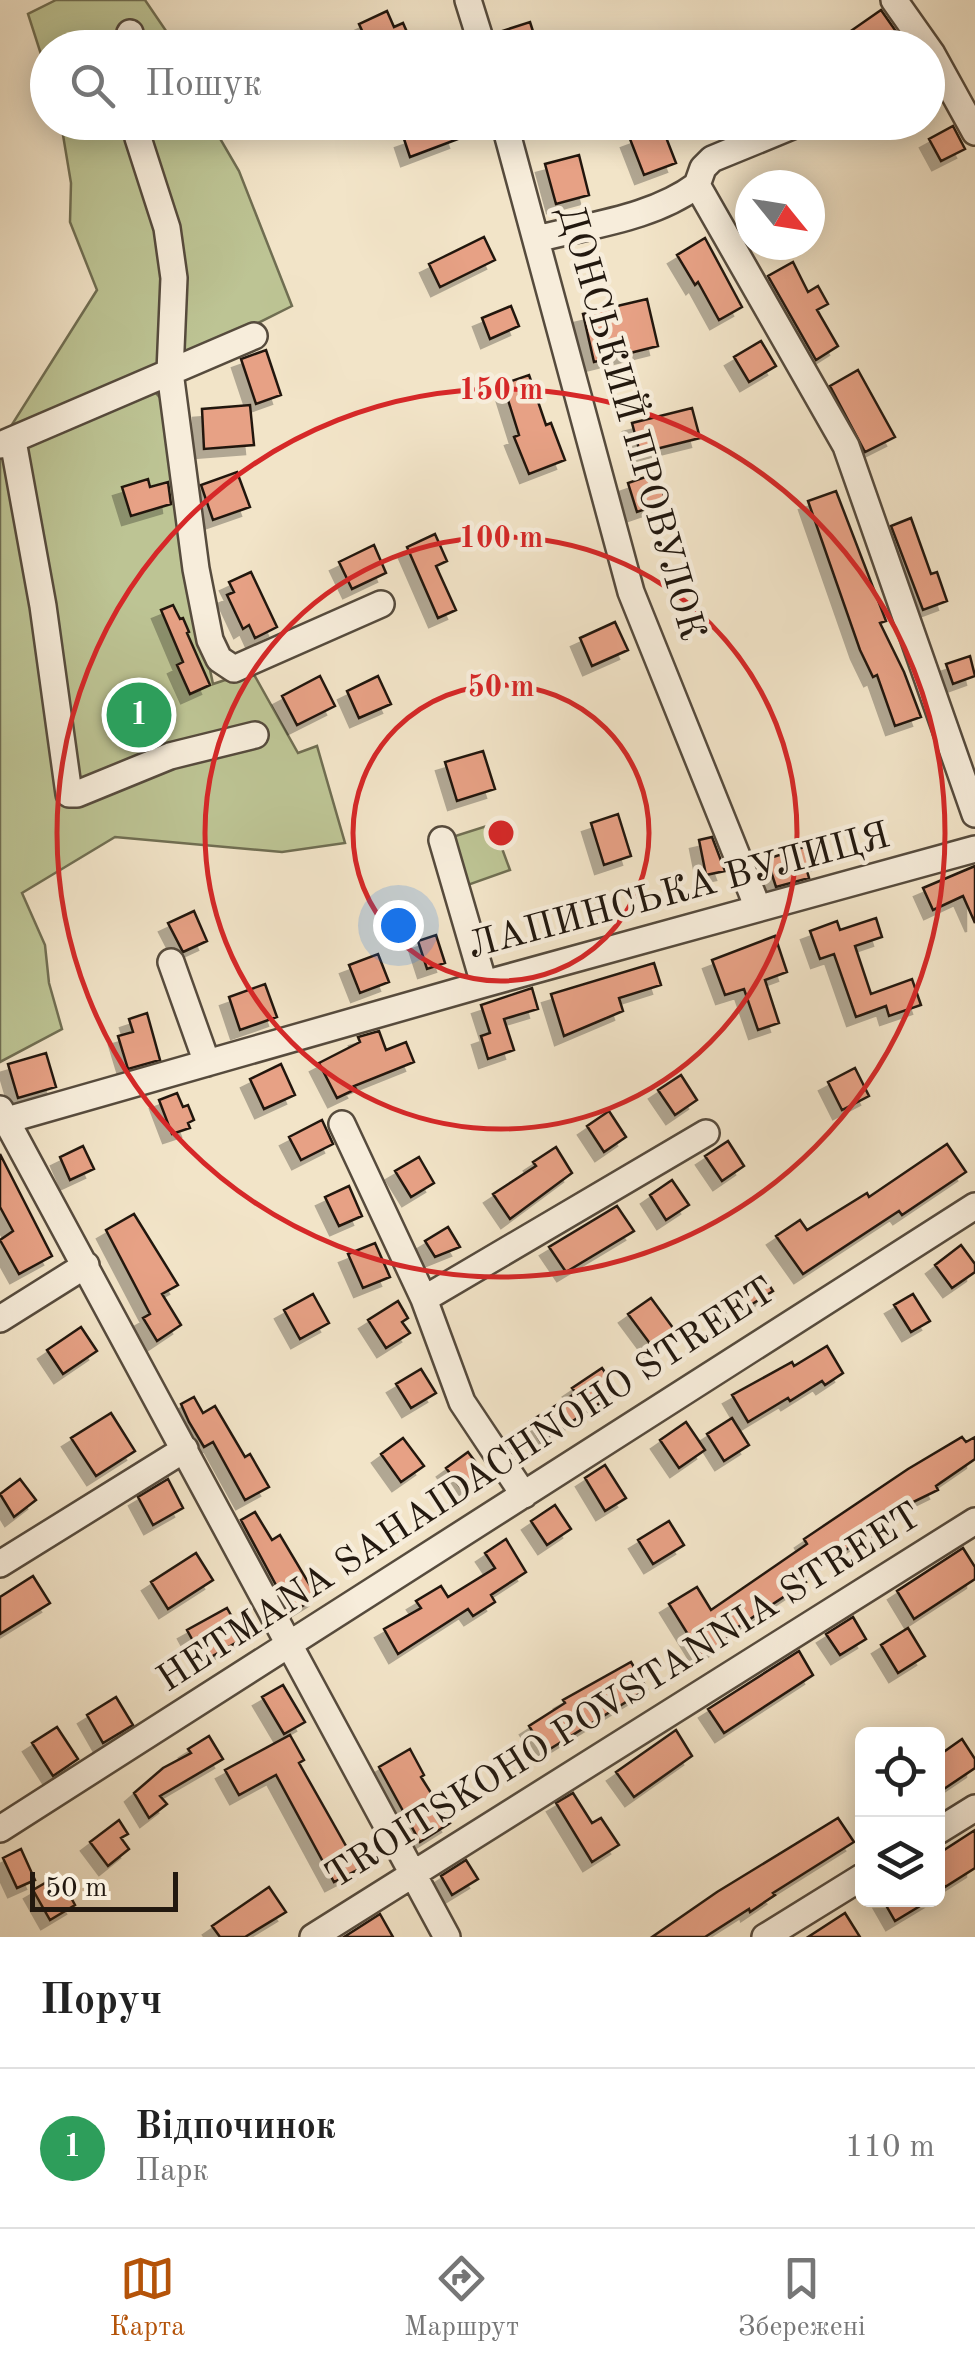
<!DOCTYPE html>
<html lang="uk">
<meta charset="utf-8">
<style>
:root{--surface:#fff;--page:#f6f6f6;--text:#222;--muted:#767676;--line:#e0e0e0;--accent:#b45309}
body{margin:0;font-family:"Old Standard TT",serif;background:var(--page);color:var(--text)}
.controls{position:absolute;right:30px;bottom:30px;display:grid;overflow:hidden;border-radius:15px;box-shadow:0 5px 25px #0003}
.controls button{width:90px;height:90px;display:grid;place-items:center;padding:0;border:0;border-bottom:2px solid var(--line);background:var(--surface);color:var(--text);font:50px sans-serif}
.compass{position:absolute;left:735px;top:170px;width:90px;height:90px;border-radius:50%;background:var(--surface);box-shadow:0 5px 25px #0003;rotate:120deg}
.scale{position:absolute;left:30px;bottom:25px;width:148px;box-sizing:border-box;padding-left:10px;border:5px solid #22180f;border-top:0;font-size:28px;line-height:35px;white-space:nowrap;color:#22180f;-webkit-text-stroke:8px #f7eddb;paint-order:stroke}
.you{position:absolute;left:398px;top:925px;width:35px;height:35px;margin:-25px;border:8px solid #fff;border-radius:50%;background:#1a73e8;box-shadow:0 0 0 15px #1a73e833}
.badge{display:grid;place-items:center;width:65px;height:65px;border-radius:50%;background:var(--accent);color:#fff;font-size:32px;font-weight:700}
.pin{position:absolute;translate:-50% -50%;border:5px solid #fff;box-shadow:0 2px 10px #0006}
.list{margin:0;padding:0;list-style:none}
h2{display:flex;justify-content:space-between;align-items:center;height:130px;margin:0;padding:0 40px;font-size:42px}
h2 small{font-size:32px;font-weight:400;color:var(--muted)}
.list li{display:grid;grid-template-columns:65px 1fr auto;gap:30px;align-items:center;box-sizing:border-box;height:160px;padding:0 40px;border-top:2px solid var(--line)}
.list b{display:block;font-size:38px;white-space:nowrap}
.list p{margin:0;font-size:32px;white-space:nowrap;color:var(--muted)}
.list em{font-size:32px;font-style:normal;color:var(--muted)}
.icon{flex:none;width:55px;height:55px;fill:none;stroke:currentColor;stroke-width:2;stroke-linecap:round;stroke-linejoin:round}
.map{position:relative;flex:none;width:975px;height:1937px;overflow:hidden}
.search{position:absolute;background:var(--surface);box-shadow:0 5px 25px #0003;left:30px;right:30px;top:30px;height:110px;display:flex;align-items:center;gap:25px;box-sizing:border-box;padding:0 35px;border-radius:55px;color:var(--muted);font-size:38px}
.sheet{height:290px;background:var(--surface)}
nav{display:flex;justify-content:space-around;align-items:center;box-sizing:border-box;height:140px;border-top:2px solid var(--line);background:var(--surface);font-size:28px;color:var(--muted)}
nav a{display:grid;justify-items:center;gap:5px}
nav .on{color:var(--accent)}
.map>svg:first-child{display:block}
.green{fill:#bdc494;stroke:#706e52;stroke-width:2.5}
.building{fill:#e7a185;stroke:#22180f;stroke-width:2.5;filter:url(#shadow)}
.lines{fill:none;stroke-linecap:round;stroke-linejoin:round}
.minor-casing{stroke:#564b3d;stroke-width:30}
.minor{stroke:#f7eddb;stroke-width:25}
.ring{fill:none;stroke:#d62828;stroke-width:5}
.labels{text-anchor:middle;dominant-baseline:central;stroke-width:9;stroke-linejoin:round;paint-order:stroke}
.street-label{font-size:38px;fill:#22180f;stroke:#f7eddb}
.centre{fill:#d62828;stroke:#f7eddb;stroke-width:5}
.ring-label{font-size:30px;text-anchor:middle;font-weight:bold;fill:#d62828;stroke:#f7eddb;stroke-width:9;stroke-linejoin:round;paint-order:stroke}
</style>
<div class="map">
<svg width="975" height="1937" viewBox="0 0 975 1937">
<defs>
<filter id="shadow"><feDropShadow dx="-9" dy="9" stdDeviation="0" flood-color="#0004"/></filter>
</defs>
<rect width="100%" height="100%" fill="#f2e4c8"/>
<filter id="stains"><feTurbulence type="fractalNoise" baseFrequency=".002" numOctaves="4"/><feColorMatrix values="0 0 0 0 .2 0 0 0 0 .09 0 0 0 0 .02 0 0 0 .5 -.17"/></filter>
<radialGradient id="worn" r=".72"><stop offset=".6" stop-color="#630" stop-opacity="0"/><stop offset="1" stop-color="#630" stop-opacity=".3"/></radialGradient>
<path class="green" d="M56 0H145L177 47 48 48 47 73 28 14Z
M61 123H211L239 171 292 306 192 356 6 434 97 290 70 222 71 183Z
M154 391 163 401 193 589 213 684 252 671 298 753 317 746 345 843 282 852 115 837 22 893 45 945 49 983 62 1029 0 1062V456L6 458 23 446Z
M493 824 510 870 465 886 449 838Z"/>
<path class="building" d="M881 10 902 40 892 48H853L845 35Z
M387 11 394 27 403 23 410 39 392 48H370L359 24Z
M530 22 537 44 525 48H501L496 33Z
M452 122 458 139 410 157 404 139Z
M953 126 965 149 941 161 929 139Z
M662 127 676 163 644 175 630 139Z
M579 155 589 195 556 204 545 164Z
M484 237 495 260 440 287 429 264Z
M705 238 742 307 719 320 698 282 695 285 677 255Z
M793 262 808 292 818 286 828 304 817 310 838 346 816 360 768 276Z
M647 299 658 346 594 362 583 314Z
M511 306 519 326 490 339 482 318Z
M761 341 776 366 749 382 734 357Z
M266 350 281 395 256 404 241 359Z
M858 370 895 437 865 452 830 386Z
M529 375 546 425 551 423 565 460 529 474 514 437 519 435 503 384Z
M250 405 254 445 204 449 202 409Z
M692 408 700 438 640 453 632 423Z
M237 472 250 507 213 520 201 485Z
M657 473 666 502 637 512 628 483Z
M148 479 150 487 168 482 171 504 131 516 122 487Z
M836 491 886 621 880 623 904 672 921 717 895 726 877 675 873 677 860 650 808 501Z
M911 518 931 574 937 572 947 601 923 610 891 526Z
M435 534 447 561 436 566 456 610 438 618 407 547Z
M374 545 386 573 352 589 339 562Z
M251 572 277 627 255 638 249 625 243 629 227 595 234 592 229 582Z
M173 605 180 619 183 618 189 632 187 633 210 685 190 694 177 665 183 662 161 610Z
M615 622 628 650 592 666 580 638Z
M970 656 975 676 953 684 946 664Z
M320 676 335 706 297 725 282 696Z
M378 676 391 704 359 718 347 691Z
M483 751 495 789 457 801 445 762Z
M618 814 631 856 604 865 591 823Z
M712 837 725 871 706 875 699 840Z
M804 847 811 870 807 871 809 878 776 887 767 859Z
M975 866V923L963 896 933 910 923 888Z
M194 911 207 941 183 952 168 923Z
M876 918 882 937 855 946 871 994 912 979 921 1005 889 1016 886 1006 856 1017 834 954 820 959 810 931 837 921 840 930Z
M436 935 445 963 427 969 418 941Z
M775 936 787 972 765 980 779 1023 758 1030 744 989 725 995 712 960Z
M378 954 389 982 360 993 349 965Z
M654 963 661 985 619 998 623 1011 564 1036 551 994Z
M265 984 277 1017 240 1030 229 997Z
M532 988 538 1009 504 1019 514 1050 488 1059 481 1036 490 1033 481 1005Z
M147 1013 160 1060 128 1069 118 1036 133 1032 129 1019Z
M379 1031 386 1050 406 1042 414 1062 354 1086 356 1089 337 1098 319 1063 360 1042 358 1037Z
M46 1053 56 1087 18 1098 8 1064Z
M281 1064 295 1095 264 1109 250 1079Z
M855 1068 869 1096 842 1110 828 1082Z
M681 1075 697 1100 675 1115 658 1090Z
M177 1093 183 1107 188 1105 194 1120 188 1123 190 1128 172 1134 159 1100Z
M609 1111 626 1137 604 1152 587 1126Z
M322 1120 333 1144 301 1160 289 1137Z
M728 1141 744 1166 722 1181 705 1156Z
M947 1144 966 1172 902 1215 899 1211 803 1274 776 1236 800 1220 807 1230 867 1193 869 1197Z
M83 1146 94 1169 70 1180 60 1157Z
M556 1147 572 1173 510 1219 493 1194 536 1166 533 1162Z
M0 1154 52 1256 19 1274 0 1240 13 1231 0 1207Z
M419 1157 434 1183 411 1197 395 1171Z
M672 1180 689 1205 666 1220 650 1195Z
M349 1186 362 1216 339 1226 325 1197Z
M617 1206 634 1231 566 1272 549 1247Z
M134 1214 178 1285 162 1294 181 1325 157 1341 143 1318 150 1314 106 1230Z
M448 1227 460 1247 435 1257 425 1241Z
M375 1243 390 1277 363 1288 348 1254Z
M961 1245 975 1264V1272L952 1288 935 1265Z
M762 1274 773 1291 733 1316 722 1299Z
M313 1294 329 1323 300 1339 284 1310Z
M913 1294 930 1321 911 1332 894 1305Z
M651 1298 676 1332 654 1349 628 1314Z
M398 1301 408 1318 402 1322 410 1333 386 1348 368 1320Z
M81 1327 97 1351 63 1374 47 1350Z
M827 1346 843 1373 825 1385 822 1381 790 1401 788 1398 748 1422 732 1395 792 1362 794 1366Z
M602 1368 618 1391 541 1442 529 1422 576 1393 572 1388Z
M421 1369 436 1393 411 1408 396 1384Z
M194 1397 203 1413 215 1406 245 1457 250 1454 269 1487 245 1500 213 1442 204 1447 189 1422 181 1404Z
M111 1413 135 1451 96 1476 71 1438Z
M732 1418 749 1445 724 1461 707 1434Z
M686 1422 705 1450 679 1468 660 1440Z
M962 1437 966 1442 975 1437V1459L936 1486 938 1490 907 1505 910 1509 803 1577 806 1582 726 1635 729 1640 702 1657 669 1604 697 1587 711 1610 807 1544 804 1539 908 1469Z
M403 1438 424 1466 401 1482 381 1454Z
M468 1452 486 1476 464 1492 446 1468Z
M605 1465 626 1498 605 1511 585 1478Z
M20 1479 36 1500 14 1517 0 1494Z
M168 1479 183 1508 153 1525 138 1497Z
M555 1505 571 1529 547 1545 531 1521Z
M255 1512 272 1540 280 1535 317 1597 291 1613 241 1520Z
M669 1521 684 1545 653 1564 638 1540Z
M506 1539 526 1572 491 1595 495 1602 473 1616 468 1609 398 1654 384 1629 421 1608 416 1601 441 1586 448 1597 495 1568 485 1553Z
M963 1548 975 1567V1579L914 1619 897 1591Z
M196 1553 213 1580 168 1609 151 1582Z
M33 1576 50 1603 0 1634V1597Z
M227 1608 244 1638 204 1661 187 1630Z
M853 1617 866 1639 840 1655 826 1634Z
M908 1628 925 1656 898 1673 881 1645Z
M799 1651 813 1675 724 1733 708 1709Z
M631 1662 647 1689 545 1752 529 1726 565 1703 563 1700Z
M283 1685 305 1722 284 1734 262 1697Z
M116 1697 133 1725 103 1743 87 1715Z
M57 1727 78 1759 53 1776 32 1743Z
M676 1730 692 1756 634 1797 616 1772Z
M290 1735 304 1760 299 1763 359 1869 334 1882 276 1775 239 1795 225 1770Z
M209 1736 223 1759 160 1796 167 1804 149 1818 134 1793 163 1768 191 1753 188 1749Z
M962 1739 975 1759V1768L938 1793V1756Z
M410 1749 424 1775 421 1777 450 1823 420 1842 379 1767Z
M573 1793 592 1823 601 1818 619 1845 592 1862 556 1803Z
M838 1818 854 1842 773 1893 775 1895 750 1912 749 1909 705 1937H652L717 1892Z
M119 1820 128 1834 121 1838 129 1849 108 1866 90 1842Z
M975 1830V1868L945 1887 938 1875V1854Z
M21 1849 35 1880 17 1888 3 1858Z
M466 1860 478 1879 452 1895 441 1876Z
M59 1875 75 1905 50 1920 33 1890Z
M269 1887 286 1912 245 1937H220L212 1926Z
M883 1900H930L895 1921Z
M845 1913 860 1937H808Z
M380 1914 393 1937H344Z"/>
<g class="lines">
<defs>
<path id="minor" d="M468 0 483 48
M894 0 932 54 975 132
M130 33 131 48
M137 122 138 138 167 228 174 278 170 372 196 569 210 640 219 659 234 669 381 604
M504 122 631 592 758 908
M697 185 703 168 712 159 802 122
M537 239C590 225 653 218 697 185L846 446 975 814
M13 441 43 606 69 794H77L170 756 255 735
M0 445 254 336
M442 840 484 984
M171 962 207 1063
M0 1109 447 1937
M0 1122 484 984 975 849
M342 1124 424 1299 462 1402 524 1495
M424 1299 706 1133
M0 1319 86 1265
M0 1564 185 1449
M0 1829 975 1206
M938 1831 975 1808
M313 1937 975 1521
M765 1937 862 1877"/>
</defs>
<use href="#minor" class="minor-casing"/>
<use href="#minor" class="minor"/>
</g>
<g class="ring">
<circle cx="501" cy="833" r="148"/>
<circle cx="501" cy="833" r="296"/>
<circle cx="501" cy="833" r="444"/>
</g>
<g class="labels">
<g class="street-label">
<text transform="translate(630 423) rotate(74)">ДОНСЬКИЙ ПРОВУЛОК</text>
<text transform="translate(679 892) rotate(-15)">ЛАПИНСЬКА ВУЛИЦЯ</text>
<text transform="translate(467 1486) rotate(-33)">HETMANA SAHAIDACHNOHO STREET</text>
<text transform="translate(624 1697) rotate(-32)">TROITSKOHO POVSTANNIA STREET</text>
</g>
</g>
<circle cx="501" cy="833" r="15" class="centre"/>
<g class="ring-label">
<text x="501" y="399">150 m</text>
<text x="501" y="547">100 m</text>
<text x="501" y="696">50 m</text>
</g>
<rect width="100%" height="100%" filter="url(#stains)"/>
<rect width="100%" height="100%" fill="url(#worn)"/>
</svg>
<div class="controls">
<button><svg class="icon" aria-label="locate" viewBox="0 0 24 24"><circle cx="12" cy="12" r="6"/><path d="M12 2v4M12 18v4M2 12h4M18 12h4"/></svg></button>
<button><svg class="icon" aria-label="layers" viewBox="0 0 24 24"><path d="M12 4l9 5-9 5-9-5zM3 14l9 5 9-5"/></svg></button>
</div>
<svg class="compass" viewBox="-18 -18 36 36"><path d="M0-13l5 13h-10z" fill="#e53935"/><path d="M0 13l5-13h-10z" fill="#767676"/></svg>
<div class="scale">50 m</div>
<div class="you"></div>
<div class="pin badge" style="left:139px;top:715px;background:#2e9e5b">1</div>
<div class="search"><svg class="icon" aria-label="search" viewBox="0 0 24 24"><circle cx="10" cy="10" r="6"/><path d="M15 15l6 6"/></svg>Пошук</div>
</div>
<section class="sheet">
<h2>Поруч<small></small></h2>
<ul class="list">
<li><span class="badge" style="background:#2e9e5b">1</span><div><b>Відпочинок</b><p>Парк</p></div><em>110 m</em></li>
</ul>
</section>
<nav>
<a class="on"><svg class="icon" aria-label="map" viewBox="0 0 24 24"><path d="M3 6l6-2 6 2 6-2v14l-6 2-6-2-6 2zM9 4v14M15 6v14"/></svg>Карта</a>
<a><svg class="icon" aria-label="directions" viewBox="0 0 24 24"><path d="M12 3l9 9-9 9-9-9zM9 14v-3h6M13 9l2 2-2 2"/></svg>Маршрут</a>
<a><svg class="icon" aria-label="saved" viewBox="0 0 24 24"><path d="M7 4h10v16l-5-4-5 4z"/></svg>Збережені</a>
</nav>
